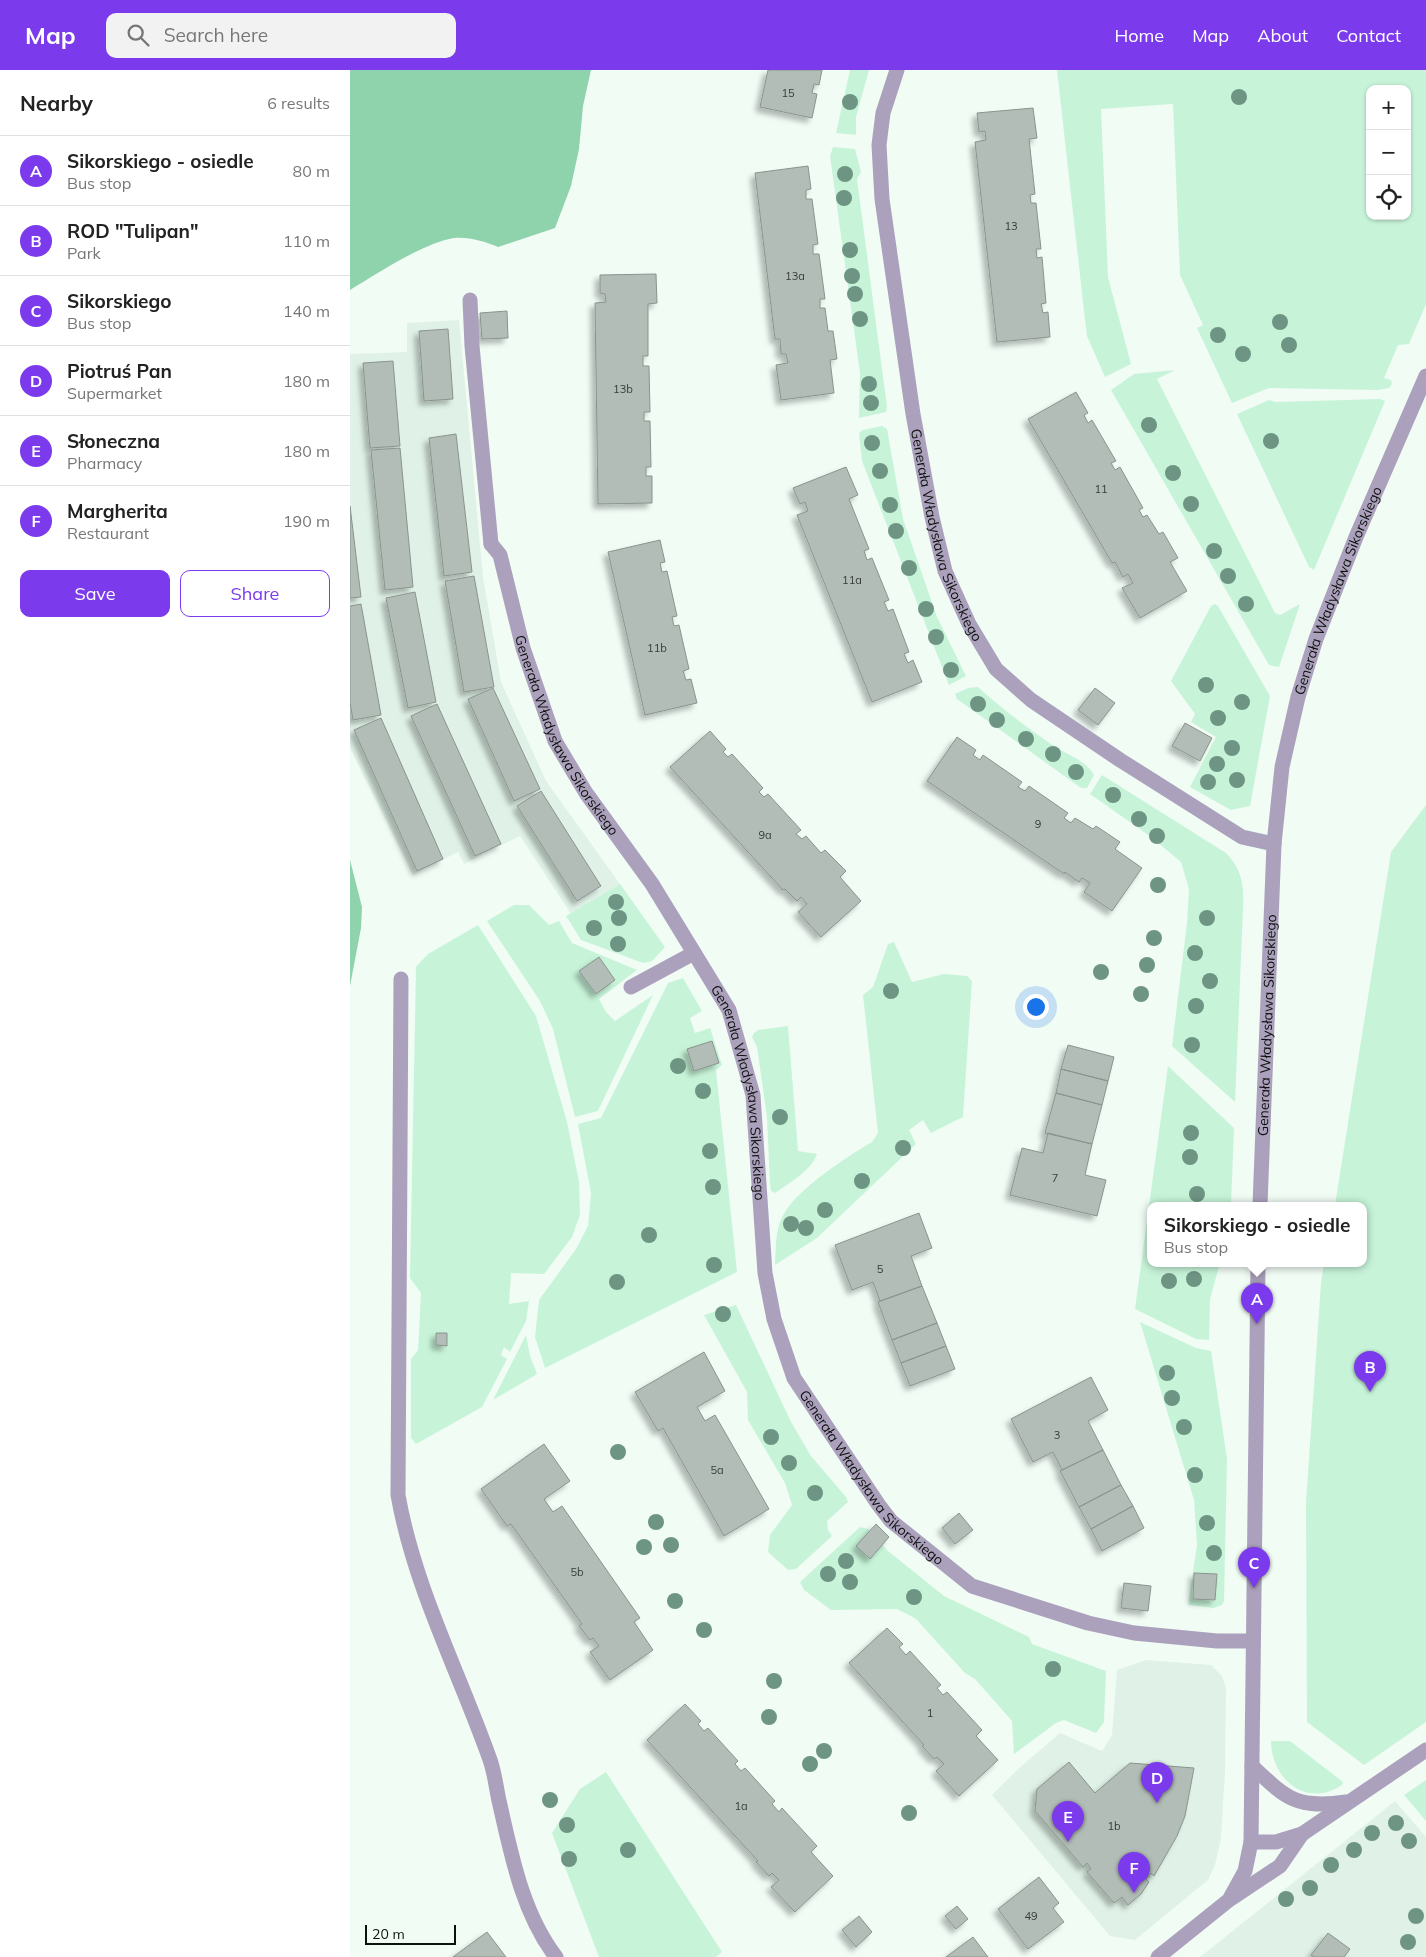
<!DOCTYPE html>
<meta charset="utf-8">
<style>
:root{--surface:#fff;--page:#f2f2f2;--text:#222;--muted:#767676;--line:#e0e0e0;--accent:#7c3aed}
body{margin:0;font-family:Mulish,sans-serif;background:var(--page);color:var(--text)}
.controls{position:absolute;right:15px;top:15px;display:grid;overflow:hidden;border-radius:10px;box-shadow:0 1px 4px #0004}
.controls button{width:45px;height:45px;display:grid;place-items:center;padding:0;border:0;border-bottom:1px solid var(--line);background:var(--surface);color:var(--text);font:25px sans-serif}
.scale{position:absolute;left:15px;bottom:12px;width:91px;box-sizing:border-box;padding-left:5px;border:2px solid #0d110e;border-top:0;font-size:14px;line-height:18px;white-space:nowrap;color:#0d110e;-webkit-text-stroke:4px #f1fcf5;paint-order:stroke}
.you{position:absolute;left:685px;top:936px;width:18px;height:18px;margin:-12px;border:4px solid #fff;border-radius:50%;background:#1a73e8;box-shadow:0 0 0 8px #1a73e833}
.badge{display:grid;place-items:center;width:32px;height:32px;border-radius:50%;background:var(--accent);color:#fff;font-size:16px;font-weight:700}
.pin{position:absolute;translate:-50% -41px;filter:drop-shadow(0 1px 2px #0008)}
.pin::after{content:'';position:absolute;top:26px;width:18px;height:15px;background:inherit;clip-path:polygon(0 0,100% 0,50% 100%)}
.popup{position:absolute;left:797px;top:1132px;width:220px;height:65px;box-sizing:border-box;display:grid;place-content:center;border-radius:10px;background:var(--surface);filter:drop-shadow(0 1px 4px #0005);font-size:16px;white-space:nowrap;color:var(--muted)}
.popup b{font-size:19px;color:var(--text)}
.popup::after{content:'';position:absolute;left:50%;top:100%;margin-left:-10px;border:10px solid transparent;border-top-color:var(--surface)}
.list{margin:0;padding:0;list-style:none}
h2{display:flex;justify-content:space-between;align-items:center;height:65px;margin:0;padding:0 20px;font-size:21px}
h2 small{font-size:16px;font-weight:400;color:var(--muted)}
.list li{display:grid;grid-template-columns:32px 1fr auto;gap:15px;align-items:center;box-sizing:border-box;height:70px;padding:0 20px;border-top:1px solid var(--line)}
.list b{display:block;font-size:19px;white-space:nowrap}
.list p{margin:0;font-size:16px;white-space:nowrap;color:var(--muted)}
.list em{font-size:16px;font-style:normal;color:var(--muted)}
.actions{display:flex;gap:10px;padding:15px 20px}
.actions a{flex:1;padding:11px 0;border:1px solid var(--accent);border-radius:10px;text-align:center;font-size:18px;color:var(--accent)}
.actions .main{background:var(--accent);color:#fff}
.icon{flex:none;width:28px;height:28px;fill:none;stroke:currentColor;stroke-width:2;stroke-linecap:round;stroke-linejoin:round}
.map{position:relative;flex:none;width:1076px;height:1887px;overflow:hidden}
header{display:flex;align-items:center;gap:30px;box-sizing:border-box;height:70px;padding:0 25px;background:var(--accent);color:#fff}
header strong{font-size:24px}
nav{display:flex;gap:28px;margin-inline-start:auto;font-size:18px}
.search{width:350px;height:45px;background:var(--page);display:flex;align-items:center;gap:12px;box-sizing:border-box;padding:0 18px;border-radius:10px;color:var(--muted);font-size:19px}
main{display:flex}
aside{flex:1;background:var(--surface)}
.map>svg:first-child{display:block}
.built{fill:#e0f2e7}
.green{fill:#c7f4d9;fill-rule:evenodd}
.forest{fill:#8ed3ac}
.building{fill:#b3bdb7;stroke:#8a948e;filter:url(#shadow)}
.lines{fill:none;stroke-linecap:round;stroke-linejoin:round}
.service{stroke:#aba1bc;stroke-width:15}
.minor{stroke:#aba1bc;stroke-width:15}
.tertiary{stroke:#aba1bc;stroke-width:15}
.tree{fill:#6e9483}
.labels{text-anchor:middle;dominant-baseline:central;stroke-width:4.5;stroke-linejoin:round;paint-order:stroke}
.number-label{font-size:11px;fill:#363c38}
.street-label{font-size:14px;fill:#0d110e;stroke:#f1fcf5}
</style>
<header>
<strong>Map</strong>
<div class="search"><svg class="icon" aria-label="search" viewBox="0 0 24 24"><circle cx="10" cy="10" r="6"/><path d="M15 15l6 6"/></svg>Search here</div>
<nav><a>Home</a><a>Map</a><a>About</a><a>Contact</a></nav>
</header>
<main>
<aside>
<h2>Nearby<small>6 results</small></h2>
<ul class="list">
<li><span class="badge">A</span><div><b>Sikorskiego - osiedle</b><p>Bus stop</p></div><em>80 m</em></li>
<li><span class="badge">B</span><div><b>ROD &quot;Tulipan&quot;</b><p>Park</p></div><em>110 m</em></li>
<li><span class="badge">C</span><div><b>Sikorskiego</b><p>Bus stop</p></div><em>140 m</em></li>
<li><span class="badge">D</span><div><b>Piotruś Pan</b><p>Supermarket</p></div><em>180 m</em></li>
<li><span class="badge">E</span><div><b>Słoneczna</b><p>Pharmacy</p></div><em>180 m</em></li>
<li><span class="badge">F</span><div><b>Margherita</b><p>Restaurant</p></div><em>190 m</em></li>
</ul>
<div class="actions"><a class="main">Save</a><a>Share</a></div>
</aside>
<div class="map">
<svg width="1076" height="1887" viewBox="0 0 1076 1887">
<defs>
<filter id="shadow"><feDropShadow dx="-4.5" dy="4.5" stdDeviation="2.5" flood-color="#0004"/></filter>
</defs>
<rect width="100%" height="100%" fill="#f1fcf5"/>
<path class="built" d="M109 250 133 507 151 612 196 711 270 814 221 844 170 766 114 794 108 782 63 805 0 678V284L57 282V253Z
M796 1590 861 1595 872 1606 876 1618 875 1702 871 1768 865 1795 858 1810 785 1870 760 1866 642 1725 668 1699 710 1663 752 1681 762 1665 767 1600Z
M1045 1731 1076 1767V1887H850Z"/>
<path class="green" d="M500 0H519L506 47V65L486 63Z
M707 0H1076V234L1059 274 1048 275 1034 308 1041 310 1042 314 1039 318 1027 320 919 318 882 333 847 258 853 255 830 205 823 34 751 39 758 207 781 294 755 307 737 266 735 250ZM1020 19H1057V146H1020Z
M483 77 505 79 511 102 507 109 537 337 536 342 509 348 510 303 480 86Z
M825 300 807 309 925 543 930 545 950 534 929 597 919 595 761 320 784 304Z
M1030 329 1035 331 964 500 959 497 887 344 919 330 925 332Z
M532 356 537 359 553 449 587 547 616 606 599 615 512 391 509 363 513 360Z
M865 534 868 536 920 626 900 736 881 740 840 717 866 667 841 652 845 644 821 611 861 536Z
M628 617C651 638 675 656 701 674 715 684 736 690 744 705L737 718H731L607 629 605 624 618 618Z
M752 705 876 783C893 801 894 816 893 840L885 1032 822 976 837 853 839 819 831 792 801 767 740 724Z
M1076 735V1652L1014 1695 957 1652 956 1432 971 1213 974 1193H1013V1135H985L1041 782Z
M270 814 315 877 302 891 293 893 231 870 216 846Z
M164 835H179L199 855 209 851 222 873 287 900 249 929 256 942 265 951 303 925 248 1041 225 1047 203 959 190 931 137 851Z
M128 855 186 946 217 1052 229 1112 230 1145 222 1167 194 1204 161 1203 159 1234 179 1231 176 1251 160 1282 154 1277 151 1285 157 1289 132 1337 66 1374 61 1368V1289L68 1280 71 1223 60 1208 66 897 78 884Z
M544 872 562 912 594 904 617 906 622 911 613 1047 581 1063 573 1050 559 1060 566 1074 467 1168 425 1195C426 1178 425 1157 435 1142 449 1118 498 1086 522 1072L528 1063 513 925 523 917 538 874Z
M333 908 352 941 340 948 345 963 360 958 372 995 366 1000 387 1202 195 1298 185 1267 189 1230 226 1179 238 1156 241 1123 228 1054 251 1048 318 913Z
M438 956 448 1081 467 1084C462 1100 438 1114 425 1123L421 1121 420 1115 417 1047 407 977 402 967 404 963 408 960Z
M818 996 884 1058 881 1135H801V1193H870L860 1229 859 1270 846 1269 785 1239Z
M386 1235 441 1352 461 1386 496 1427 498 1432 477 1451 478 1460 482 1466 446 1499 438 1500 418 1482 420 1465 442 1435 435 1413 398 1350 397 1322 354 1245Z
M790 1252 846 1278 861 1281 877 1389 874 1531 872 1535 864 1538 838 1535 847 1475 844 1430Z
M176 1265 180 1286 187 1304 143 1330Z
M510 1457 518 1459 538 1481 594 1526 679 1567 682 1574 756 1601 754 1652 746 1663 714 1650 706 1653 664 1684 662 1651 625 1609 615 1603 566 1549 557 1544 547 1539 481 1540 454 1520 450 1512Z
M921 1671H940L993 1712 992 1715C957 1739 921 1709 921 1671Z
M256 1702 372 1882 366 1887H249L202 1763 230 1719Z
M1076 1710V1751L1054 1725Z"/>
<path class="forest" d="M0 0H241L233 36 229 79 221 116 205 158 148 177C135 171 113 165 99 169 67 177 28 203 0 220Z
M0 790 12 837 11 858 0 916Z"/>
<path class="building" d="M418 0H472L469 15 464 14 462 23 467 24 462 48 410 37Z
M683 38 687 68 679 69 685 124 680 125 681 133H686L691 179H686L687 188 692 187 696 233 691 234 693 243 698 242 700 267 647 272 625 72 636 70 635 61 629 62 627 43Z
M458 96 461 119 456 120V129H462L468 174 463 175V184H469L475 229H470V238H475L478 261H483L487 289 480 290 484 323 431 330 426 295 438 293 436 284H431L430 269H425L405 103Z
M306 204 307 233 298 234V286H293V296H299L300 342H294V351H300L301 397H296V406H302V433L248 434 245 233 256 232 255 224 250 223V205Z
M157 241 158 268 132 269 130 243Z
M98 259 103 329 74 331 69 261Z
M43 291 50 376 20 378 13 293Z
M726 322 738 343 734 345 738 353 742 350 766 391 761 393 765 400 770 397 793 438 789 440 793 447 797 445 809 464 813 462 828 488 820 492 837 521 790 548 772 518 783 513 778 504 773 507 765 492 762 493 678 349Z
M106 364 122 502 94 506 79 368Z
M50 378 63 517 35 520 21 380Z
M496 397 508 425 499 429 519 479 514 481 517 490 522 488 539 530 534 532 538 541 543 539 559 582 554 584 558 593 563 590 572 612 522 632 447 445 458 441 455 432 450 434 443 418Z
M0 436 11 527 0 528Z
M310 470 315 492 310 493 312 502 317 501 327 546 322 547 324 556 329 555 339 599 333 601 336 610 341 609 347 633 295 645 258 482Z
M124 506 144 617 114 622 95 511Z
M65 522 86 632 58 638 36 528Z
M11 534 31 645 3 650 0 632V536Z
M143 618 190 719 164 731 118 629Z
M745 618 765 633 748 655 728 640Z
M87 634 151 774 125 786 61 646Z
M31 648 93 789 67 801 4 660Z
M835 653 862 668 850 691 822 676Z
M360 661 376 679 373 682 378 687 382 684 413 718 409 722 414 727 418 724 451 760 446 764 452 769 456 766 471 783 475 780 496 801 490 807 511 831 471 867 448 842 457 834 451 827 447 831 435 819 433 820 320 697Z
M607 667 626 680 623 685 630 690 633 685 672 712 668 717 675 721 679 716 718 743 714 748 721 753 725 748 743 759 746 756 770 772 765 779 792 798 762 841 734 822 740 813 732 808 729 812 715 802 714 804 577 711Z
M191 721 251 816 227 831 167 736Z
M249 887 265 910 246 924 229 901Z
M362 971 369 993 344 1001 337 979Z
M718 975 764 987 758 1011 711 999Z
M711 999 758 1011 752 1035 706 1023Z
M706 1023 752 1035 742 1074 695 1063Z
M698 1063 742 1074 735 1105 756 1110 747 1146 660 1125 672 1078 693 1083Z
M569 1143 582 1178 561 1186 572 1216 530 1231 523 1212 502 1220 485 1175Z
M572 1216 587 1253 542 1270 528 1232Z
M587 1253 596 1276 551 1293 542 1270Z
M86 1263H97V1276L86 1275Z
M596 1276 605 1299 560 1316 551 1293Z
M354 1282 375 1321 347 1337 355 1351 365 1345 419 1439 374 1466 313 1358 308 1361 285 1322Z
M741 1307 758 1340 738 1351 753 1380 712 1400 703 1382 683 1392 661 1349Z
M194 1374 220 1411 194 1429 203 1442 212 1436 290 1548 284 1552 303 1580 260 1610 240 1582 249 1576 243 1568 240 1570 229 1556 232 1554 161 1454 157 1456 131 1419Z
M753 1380 771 1415 729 1437 710 1401Z
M771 1415 783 1436 741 1459 729 1437Z
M783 1436 794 1458 752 1481 741 1459Z
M609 1443 623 1460 605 1474 592 1458Z
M526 1454 539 1467 520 1489 506 1476Z
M844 1503 867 1504 865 1530 843 1529Z
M774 1513 801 1516 798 1541 771 1538Z
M537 1558 553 1574 549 1577 556 1585 560 1581 591 1615 587 1618 593 1625 597 1622 632 1660 626 1666 648 1690 609 1726 586 1701 594 1694 587 1687 584 1689 572 1676 574 1675 499 1593Z
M335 1634 351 1651 348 1654 354 1661 358 1658 388 1691 385 1694 391 1701 395 1698 425 1731 422 1734 429 1742 432 1738 467 1776 461 1782 483 1806 445 1842 421 1817 429 1810 422 1803 419 1806 406 1792 408 1791 297 1670Z
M719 1692 745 1723 780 1693 844 1698 835 1746 827 1766 804 1806 801 1803 796 1809 799 1812 791 1824 778 1835 772 1827 764 1833 737 1802 741 1799 737 1793 733 1797 685 1741 687 1719Z
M689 1807 709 1833 703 1838 714 1852 678 1879 648 1839Z
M607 1836 618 1849 606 1859 595 1846Z
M509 1846 522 1862 506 1877 492 1860Z
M137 1862 156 1887H103Z
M978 1863 1000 1879 994 1887H965L961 1885Z
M623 1867 638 1887H596Z"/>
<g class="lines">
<g class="service">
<path id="s1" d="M547 0 533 43 529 75 532 129 563 344 582 447 595 501 619 554 646 599 681 630 770 690 892 767 924 774"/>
<path d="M120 230 122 276 141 474"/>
<path d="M51 909 48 1425C64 1516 108 1600 139 1687 145 1702 146 1719 150 1735 162 1788 173 1844 206 1887"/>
<path d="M281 917 344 883"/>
</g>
<path class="minor" id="s2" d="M141 474 150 485 173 578 205 671 236 723 302 814 379 940 403 1025 415 1203 424 1249 444 1308 528 1434 541 1451 622 1516 738 1553 784 1563 867 1571H902"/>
<g class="tertiary">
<path id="s3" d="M910 1135 924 774 932 697 948 627 966 569 1006 467 1076 306"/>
<path d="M902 1696C937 1729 946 1739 996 1732"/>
<path d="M901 1772H926L952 1764 1076 1680"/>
<path d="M882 1828 930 1796 952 1764"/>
<path d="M808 1887 879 1830 895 1801 901 1772 908 1193"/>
</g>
</g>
<g class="tree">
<circle cx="889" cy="27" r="8"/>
<circle cx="500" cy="32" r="8"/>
<circle cx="495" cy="104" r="8"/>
<circle cx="494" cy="128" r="8"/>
<circle cx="500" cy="180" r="8"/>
<circle cx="502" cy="206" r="8"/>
<circle cx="505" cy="224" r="8"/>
<circle cx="510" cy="249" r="8"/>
<circle cx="930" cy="252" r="8"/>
<circle cx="868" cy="265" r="8"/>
<circle cx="939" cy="275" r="8"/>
<circle cx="893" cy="284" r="8"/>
<circle cx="519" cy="314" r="8"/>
<circle cx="521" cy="333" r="8"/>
<circle cx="799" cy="355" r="8"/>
<circle cx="921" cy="371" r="8"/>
<circle cx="522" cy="373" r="8"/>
<circle cx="530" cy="401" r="8"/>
<circle cx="823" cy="403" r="8"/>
<circle cx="841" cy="434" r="8"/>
<circle cx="540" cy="435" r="8"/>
<circle cx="546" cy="461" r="8"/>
<circle cx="864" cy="481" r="8"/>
<circle cx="559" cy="498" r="8"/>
<circle cx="878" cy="506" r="8"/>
<circle cx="896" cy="534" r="8"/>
<circle cx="576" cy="539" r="8"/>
<circle cx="586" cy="567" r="8"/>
<circle cx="601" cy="600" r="8"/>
<circle cx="856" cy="615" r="8"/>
<circle cx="892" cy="632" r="8"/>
<circle cx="628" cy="634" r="8"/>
<circle cx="868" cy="648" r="8"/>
<circle cx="647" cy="650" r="8"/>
<circle cx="676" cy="669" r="8"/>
<circle cx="882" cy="678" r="8"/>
<circle cx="703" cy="684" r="8"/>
<circle cx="867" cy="694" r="8"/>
<circle cx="726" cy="702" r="8"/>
<circle cx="887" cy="710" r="8"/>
<circle cx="858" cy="712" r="8"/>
<circle cx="763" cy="725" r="8"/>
<circle cx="789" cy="749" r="8"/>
<circle cx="807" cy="766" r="8"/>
<circle cx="808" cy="815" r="8"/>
<circle cx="266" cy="832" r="8"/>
<circle cx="269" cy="848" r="8"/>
<circle cx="857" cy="848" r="8"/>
<circle cx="244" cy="858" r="8"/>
<circle cx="804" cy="868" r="8"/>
<circle cx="268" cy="874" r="8"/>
<circle cx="845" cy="883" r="8"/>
<circle cx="797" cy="895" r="8"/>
<circle cx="751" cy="902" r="8"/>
<circle cx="860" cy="911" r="8"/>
<circle cx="541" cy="921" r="8"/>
<circle cx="791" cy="924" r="8"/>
<circle cx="846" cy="936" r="8"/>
<circle cx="842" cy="975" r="8"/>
<circle cx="328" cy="996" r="8"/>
<circle cx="353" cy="1021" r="8"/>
<circle cx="430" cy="1047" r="8"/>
<circle cx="841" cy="1063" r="8"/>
<circle cx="553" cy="1078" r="8"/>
<circle cx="360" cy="1081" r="8"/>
<circle cx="840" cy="1087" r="8"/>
<circle cx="512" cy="1111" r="8"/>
<circle cx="363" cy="1117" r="8"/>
<circle cx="847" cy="1124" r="8"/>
<circle cx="475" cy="1140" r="8"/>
<circle cx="441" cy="1154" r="8"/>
<circle cx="456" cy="1158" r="8"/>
<circle cx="299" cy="1165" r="8"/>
<circle cx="364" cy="1195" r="8"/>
<circle cx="844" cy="1209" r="8"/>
<circle cx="819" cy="1211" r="8"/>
<circle cx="267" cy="1212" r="8"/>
<circle cx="373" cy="1244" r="8"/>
<circle cx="817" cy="1303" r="8"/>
<circle cx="822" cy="1328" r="8"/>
<circle cx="834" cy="1357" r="8"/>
<circle cx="421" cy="1367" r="8"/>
<circle cx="268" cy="1382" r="8"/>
<circle cx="439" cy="1393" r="8"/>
<circle cx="845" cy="1405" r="8"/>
<circle cx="465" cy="1423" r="8"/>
<circle cx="306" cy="1452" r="8"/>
<circle cx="857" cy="1453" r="8"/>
<circle cx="321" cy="1475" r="8"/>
<circle cx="294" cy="1477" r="8"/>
<circle cx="864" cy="1483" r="8"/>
<circle cx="496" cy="1491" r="8"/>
<circle cx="478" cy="1504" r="8"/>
<circle cx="500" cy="1512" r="8"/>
<circle cx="564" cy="1527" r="8"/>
<circle cx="325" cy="1531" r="8"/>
<circle cx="354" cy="1560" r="8"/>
<circle cx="703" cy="1599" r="8"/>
<circle cx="424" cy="1611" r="8"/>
<circle cx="419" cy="1647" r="8"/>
<circle cx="474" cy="1681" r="8"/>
<circle cx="460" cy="1694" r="8"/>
<circle cx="200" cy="1730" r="8"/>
<circle cx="559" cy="1743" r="8"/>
<circle cx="1046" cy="1753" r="8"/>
<circle cx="217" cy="1755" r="8"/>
<circle cx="1022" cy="1763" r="8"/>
<circle cx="1059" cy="1771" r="8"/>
<circle cx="278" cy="1780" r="8"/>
<circle cx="1004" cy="1780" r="8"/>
<circle cx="219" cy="1789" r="8"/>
<circle cx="981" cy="1795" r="8"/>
<circle cx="960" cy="1818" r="8"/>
<circle cx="936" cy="1829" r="8"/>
<circle cx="1066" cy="1846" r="8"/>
<circle cx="1058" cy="1872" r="8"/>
</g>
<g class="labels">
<g class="number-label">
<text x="438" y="23">15</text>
<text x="661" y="156">13</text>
<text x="445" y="206">13a</text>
<text x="273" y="319">13b</text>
<text x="751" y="419">11</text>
<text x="502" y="510">11a</text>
<text x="307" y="578">11b</text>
<text x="688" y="754">9</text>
<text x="415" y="765">9a</text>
<text x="705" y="1108">7</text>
<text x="530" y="1199">5</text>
<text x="707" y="1365">3</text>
<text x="367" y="1400">5a</text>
<text x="227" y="1502">5b</text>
<text x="580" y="1643">1</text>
<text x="391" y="1736">1a</text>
<text x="764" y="1756">1b</text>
<text x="681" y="1846">49</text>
</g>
<g class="street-label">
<text stroke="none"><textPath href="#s1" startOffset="475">Generała Władysława Sikorskiego</textPath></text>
<text stroke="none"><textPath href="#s3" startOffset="624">Generała Władysława Sikorskiego</textPath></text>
<text stroke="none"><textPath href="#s2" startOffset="208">Generała Władysława Sikorskiego</textPath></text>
<text stroke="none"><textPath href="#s3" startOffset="180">Generała Władysława Sikorskiego</textPath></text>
<text stroke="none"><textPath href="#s2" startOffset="612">Generała Władysława Sikorskiego</textPath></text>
<text stroke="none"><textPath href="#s2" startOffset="1032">Generała Władysława Sikorskiego</textPath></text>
</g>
</g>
</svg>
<div class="controls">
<button>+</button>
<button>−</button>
<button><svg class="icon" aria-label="locate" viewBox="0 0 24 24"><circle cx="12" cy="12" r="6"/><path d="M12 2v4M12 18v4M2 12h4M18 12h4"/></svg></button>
</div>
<div class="scale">20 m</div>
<div class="you"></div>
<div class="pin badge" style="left:907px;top:1254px">A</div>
<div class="popup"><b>Sikorskiego - osiedle</b>Bus stop</div>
<div class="pin badge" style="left:1020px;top:1322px">B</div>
<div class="pin badge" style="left:904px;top:1518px">C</div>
<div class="pin badge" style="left:807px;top:1733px">D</div>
<div class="pin badge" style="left:718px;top:1772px">E</div>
<div class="pin badge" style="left:784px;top:1823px">F</div>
</div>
</main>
